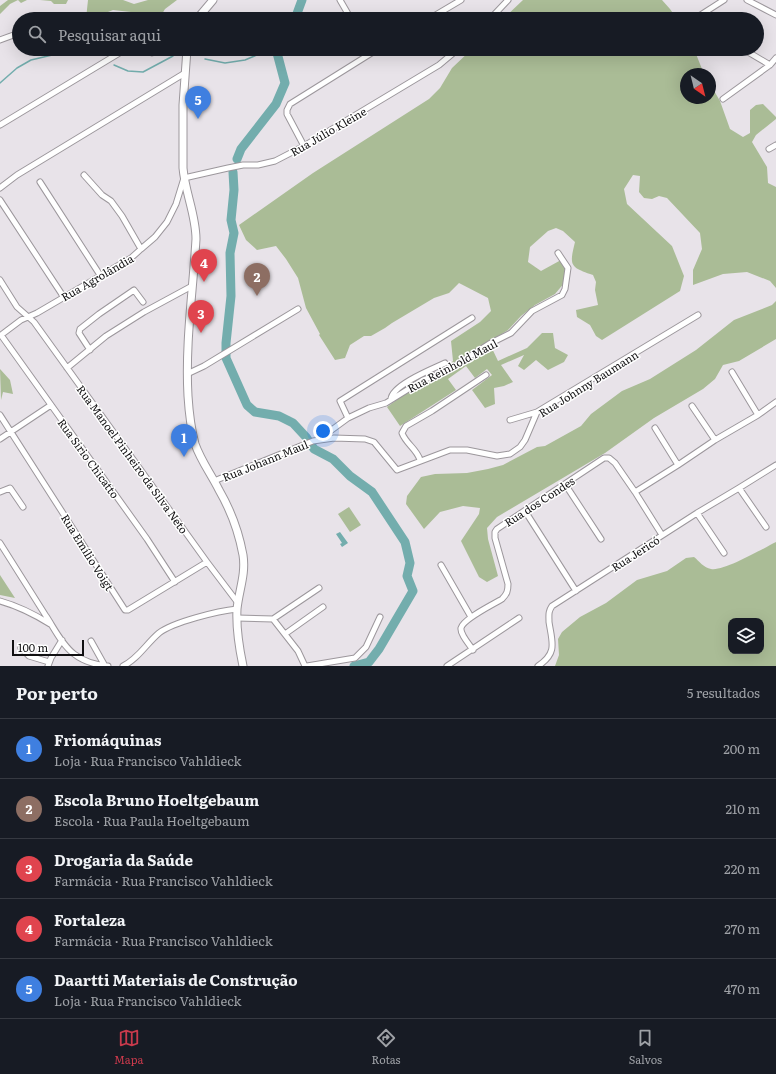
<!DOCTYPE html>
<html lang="pt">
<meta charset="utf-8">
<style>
:root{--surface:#171b24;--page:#20242c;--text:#f1f3f6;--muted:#9ea1a6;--line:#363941;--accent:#ca3a4c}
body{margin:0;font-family:Literata,serif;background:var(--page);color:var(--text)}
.controls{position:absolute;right:12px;bottom:12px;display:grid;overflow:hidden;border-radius:8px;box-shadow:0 4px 16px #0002}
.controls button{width:36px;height:36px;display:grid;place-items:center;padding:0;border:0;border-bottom:1px solid var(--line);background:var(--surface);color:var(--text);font:20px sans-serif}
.compass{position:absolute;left:680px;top:68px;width:36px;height:36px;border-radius:50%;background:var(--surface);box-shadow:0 4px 16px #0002;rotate:145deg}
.scale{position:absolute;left:12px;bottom:10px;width:72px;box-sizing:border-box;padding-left:4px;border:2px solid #111012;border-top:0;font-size:11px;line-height:14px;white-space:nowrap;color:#111012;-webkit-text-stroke:3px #fff;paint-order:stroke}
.you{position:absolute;left:323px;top:431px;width:14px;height:14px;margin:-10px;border:3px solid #fff;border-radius:50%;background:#1a73e8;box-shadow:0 0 0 6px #1a73e833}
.badge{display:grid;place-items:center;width:26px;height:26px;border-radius:50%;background:var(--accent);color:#fff;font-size:13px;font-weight:700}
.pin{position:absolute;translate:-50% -33px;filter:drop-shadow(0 1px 2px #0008)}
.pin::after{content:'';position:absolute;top:21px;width:14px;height:12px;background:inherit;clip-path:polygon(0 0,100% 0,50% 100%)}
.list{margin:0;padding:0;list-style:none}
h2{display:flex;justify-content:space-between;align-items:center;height:52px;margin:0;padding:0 16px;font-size:17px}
h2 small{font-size:13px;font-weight:400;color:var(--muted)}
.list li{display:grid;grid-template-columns:26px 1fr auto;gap:12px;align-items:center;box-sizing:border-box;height:60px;padding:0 16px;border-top:1px solid var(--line)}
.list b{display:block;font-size:15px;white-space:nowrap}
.list p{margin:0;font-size:13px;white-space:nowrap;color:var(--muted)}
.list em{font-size:13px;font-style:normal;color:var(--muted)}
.icon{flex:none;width:22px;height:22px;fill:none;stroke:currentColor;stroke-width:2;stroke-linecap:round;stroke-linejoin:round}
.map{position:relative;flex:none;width:776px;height:666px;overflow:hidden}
.search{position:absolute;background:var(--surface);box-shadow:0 4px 16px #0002;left:12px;right:12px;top:12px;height:44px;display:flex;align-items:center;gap:10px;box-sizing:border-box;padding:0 14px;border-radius:22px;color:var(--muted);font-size:15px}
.sheet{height:352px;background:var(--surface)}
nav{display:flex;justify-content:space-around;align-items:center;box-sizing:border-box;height:56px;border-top:1px solid var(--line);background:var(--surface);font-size:11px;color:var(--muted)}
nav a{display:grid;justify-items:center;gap:2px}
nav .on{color:var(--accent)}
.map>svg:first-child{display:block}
.green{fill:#aabc96;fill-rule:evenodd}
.water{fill:#73adad}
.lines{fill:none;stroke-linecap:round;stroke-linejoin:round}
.stream{stroke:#73adad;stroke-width:1.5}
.river{stroke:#73adad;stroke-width:9}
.street-casing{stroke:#9c979c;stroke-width:7}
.secondary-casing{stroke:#9c979c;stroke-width:9}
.street{stroke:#fff;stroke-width:5}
.secondary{stroke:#fff;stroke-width:7}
.labels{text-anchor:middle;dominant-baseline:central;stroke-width:3;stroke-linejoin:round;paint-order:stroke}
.street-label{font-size:11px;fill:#111012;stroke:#fff}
</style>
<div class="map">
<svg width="776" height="666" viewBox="0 0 776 666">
<rect width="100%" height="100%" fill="#e8e3e9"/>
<path class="green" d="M8 0H27L21 3 18 0 10 4 0 14V6Z
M40 0H68L66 4H54L51 1Z
M88 0H123L134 4 148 0H177L165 9 159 19H149L140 13 113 10 103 14 99 19H86Z
M523 0H662L670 9 677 19H503Z
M472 49H694L704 74H686V98H710V84L720 101 730 129 743 137 750 133V110L756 105 763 104 776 117V119L756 135 752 142 767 167 768 183 776 187V288L770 281 747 272 723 274 693 285V270L702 249 700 233 667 198 659 196 652 199 644 198 639 192 640 176 633 175 624 189 627 204 672 246 684 276 680 291 602 340 596 336 590 325 577 317 576 310 598 305 595 290 596 282 593 275C570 267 569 266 575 242L563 231 556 228 548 231 530 247 528 262 541 271 561 260 566 266 565 282 555 294 535 305 521 316 508 330 489 342 498 361 527 348 542 333H553L555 348 568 355 564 362 548 370 536 360 524 370 518 366 524 355 501 365 513 382 504 386 494 388 495 404 485 408 472 390 492 375 487 369 475 378 466 366 448 379 456 390 400 426 387 407 409 391 432 381 453 361 451 341 480 322 491 311 488 298 459 283 449 293 434 298 392 323 385 328 371 336H364L350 345 345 358 335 360 319 335 320 334 306 308 298 278 286 259 276 246 257 250 246 240 239 225 313 173 429 99 440 88 452 68Z
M776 301V339L739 361 723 365 715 379 703 389 654 418 605 453 497 517 487 528 488 539 498 576 487 582 479 577 461 541 479 514 480 508 463 506 440 512 424 529 406 504 407 496 421 477 435 474 467 473 488 469 503 465 537 447 545 446 581 426 591 414 622 391 650 379 696 350 734 320 772 305Z
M0 369 10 380 13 394 3 392 1 400Z
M349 507 361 525 350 532 338 514Z
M776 542V666H555L559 655 558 639 562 632 580 617 606 603 637 580 667 571 686 558 694 557C699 561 704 568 711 569 723 572 764 548 776 542ZM731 621H761V651H731Z
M0 575 15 598 0 595Z"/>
<path class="water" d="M340 532 348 543 342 547 340 544 342 543 336 534Z"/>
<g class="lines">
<path class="stream" d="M205 59 225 63 245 60 271 49
M114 65 128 71 143 72 173 56
M0 83 17 68 31 60 69 51H83L97 55"/>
<path class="river" d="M295 19 302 0
M237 159 241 149 276 104 285 83 276 49
M233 172 234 190 231 220 234 233 230 253 231 296 226 343V358L247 405 255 412 279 416 293 423 306 437 314 449 333 459 350 476 372 492 405 542 410 563 407 576 413 591 379 649 369 662 354 666"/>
<defs>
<path id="street" d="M340 0 351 19
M747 0 776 15
M429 19 461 0
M490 19 508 0
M698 19 699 16 724 0
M0 40 19 33
M140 49 152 53 165 49
M743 49 770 65
M723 99 770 65 776 58
M0 125 126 49
M304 146 287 114V110L290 104 378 49
M769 149 776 145
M84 175 102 195 111 201 122 216 141 249
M40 182 100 275
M0 188 17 175 185 73
M0 200 63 296
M0 280 17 307 34 322 207 562 238 603
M90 350 79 333 80 329 99 314 134 290 143 302
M67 368 106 336 144 312 192 286
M732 372 758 415
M187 374 204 366 298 309
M391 399C392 385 432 369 445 363
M692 406 715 440
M0 415 125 610H128L207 562
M348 418 340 401 472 318
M510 420 537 412
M655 428 678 465
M0 439 51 405
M318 440 348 418 369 408 386 403 423 380 447 371 489 344 511 333 532 311 562 295 565 289 568 268 558 253
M420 460C417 449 406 444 402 433L406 426 432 411 486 375
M214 481 313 441 334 438 365 439 374 442 397 470 450 450H467L497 456 510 454 520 447 525 440 537 412 698 315
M565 484 601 539
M739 488 766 527
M0 492 10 488 23 507
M635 492 678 465 715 440 758 415 776 402
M525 511 576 591
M697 513 724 553
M0 543C15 567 31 592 46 616 54 628 62 645 74 654 83 661 97 665 108 666
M441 565 471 617
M175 582 147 539 1 335 21 320 37 313 131 258 141 249 155 237 167 222 176 204 184 178 228 168 243 165H258L275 161 304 146 439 65 458 49
M0 601C18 606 34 614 50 624
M237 618 273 619 298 651 305 666
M273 619 319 588
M285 634 323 607
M91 641 105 666
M21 648 29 656 49 662
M473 650C469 644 460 634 461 628 463 619 494 604 502 599 507 594 508 591 508 584L495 538V532L497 529 604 458H609L615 463 635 492 662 535
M48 666 51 658 62 640
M123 666C138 659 146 644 159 633 173 622 218 611 237 609
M307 666 355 658 366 647 380 617
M447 666 519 618
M538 666C558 653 552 642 549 622 549 615 548 612 552 606L697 513 739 488 776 465"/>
<path id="secondary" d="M197 19 213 0
M187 49 183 105V168C185 192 196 215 196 239 193 291 185 344 188 396 189 412 191 429 195 444 201 461 211 474 219 490 230 509 239 533 243 555 246 574 239 590 237 609 236 628 239 647 243 666"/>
</defs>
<use href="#street" class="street-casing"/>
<use href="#secondary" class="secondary-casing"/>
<use href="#street" class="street"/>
<use href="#secondary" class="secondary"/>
</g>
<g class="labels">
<g class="street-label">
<text transform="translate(328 131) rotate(-30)">Rua Júlio Kleine</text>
<text transform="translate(97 277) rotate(-30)">Rua Agrolândia</text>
<text transform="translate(452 365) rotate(-28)">Rua Reinhold Maul</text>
<text transform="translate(588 383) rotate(-32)">Rua Johnny Baumann</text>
<text transform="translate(89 458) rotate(54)">Rua Sírio Chicatto</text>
<text transform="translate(133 459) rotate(54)">Rua Manoel Pinheiro da Silva Neto</text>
<text transform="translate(265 460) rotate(-22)">Rua Johann Maul</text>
<text transform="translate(539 501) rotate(-33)">Rua dos Condes</text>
<text transform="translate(88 552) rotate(58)">Rua Emílio Voigt</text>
<text transform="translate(635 553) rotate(-33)">Rua Jericó</text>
</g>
</g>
</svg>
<div class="controls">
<button><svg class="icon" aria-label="layers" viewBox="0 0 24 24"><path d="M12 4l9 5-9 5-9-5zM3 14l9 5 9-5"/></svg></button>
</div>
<svg class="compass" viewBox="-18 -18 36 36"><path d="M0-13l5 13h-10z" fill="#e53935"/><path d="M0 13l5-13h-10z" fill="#9ea1a6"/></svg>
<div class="scale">100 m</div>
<div class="you"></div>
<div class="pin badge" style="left:184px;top:457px;background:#3f7fe0">1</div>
<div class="pin badge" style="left:257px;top:296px;background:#8d6e63">2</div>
<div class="pin badge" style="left:201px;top:333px;background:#e0444e">3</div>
<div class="pin badge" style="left:204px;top:282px;background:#e0444e">4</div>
<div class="pin badge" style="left:198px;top:119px;background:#3f7fe0">5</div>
<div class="search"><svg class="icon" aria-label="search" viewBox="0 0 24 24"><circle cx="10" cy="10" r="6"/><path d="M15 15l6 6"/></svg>Pesquisar aqui</div>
</div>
<section class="sheet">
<h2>Por perto<small>5 resultados</small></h2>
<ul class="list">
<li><span class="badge" style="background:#3f7fe0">1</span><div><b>Friomáquinas</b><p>Loja · Rua Francisco Vahldieck</p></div><em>200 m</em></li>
<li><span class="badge" style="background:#8d6e63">2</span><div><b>Escola Bruno Hoeltgebaum</b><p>Escola · Rua Paula Hoeltgebaum</p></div><em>210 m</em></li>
<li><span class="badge" style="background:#e0444e">3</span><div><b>Drogaria da Saúde</b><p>Farmácia · Rua Francisco Vahldieck</p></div><em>220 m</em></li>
<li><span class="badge" style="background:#e0444e">4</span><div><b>Fortaleza</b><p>Farmácia · Rua Francisco Vahldieck</p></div><em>270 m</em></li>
<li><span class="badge" style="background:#3f7fe0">5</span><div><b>Daartti Materiais de Construção</b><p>Loja · Rua Francisco Vahldieck</p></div><em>470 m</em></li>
</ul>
</section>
<nav>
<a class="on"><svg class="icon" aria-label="map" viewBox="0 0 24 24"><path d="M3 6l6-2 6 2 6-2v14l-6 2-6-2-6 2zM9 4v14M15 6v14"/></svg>Mapa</a>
<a><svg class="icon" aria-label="directions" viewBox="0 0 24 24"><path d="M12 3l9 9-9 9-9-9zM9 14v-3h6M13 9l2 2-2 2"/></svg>Rotas</a>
<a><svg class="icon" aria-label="saved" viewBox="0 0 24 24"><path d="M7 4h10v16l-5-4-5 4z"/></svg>Salvos</a>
</nav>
